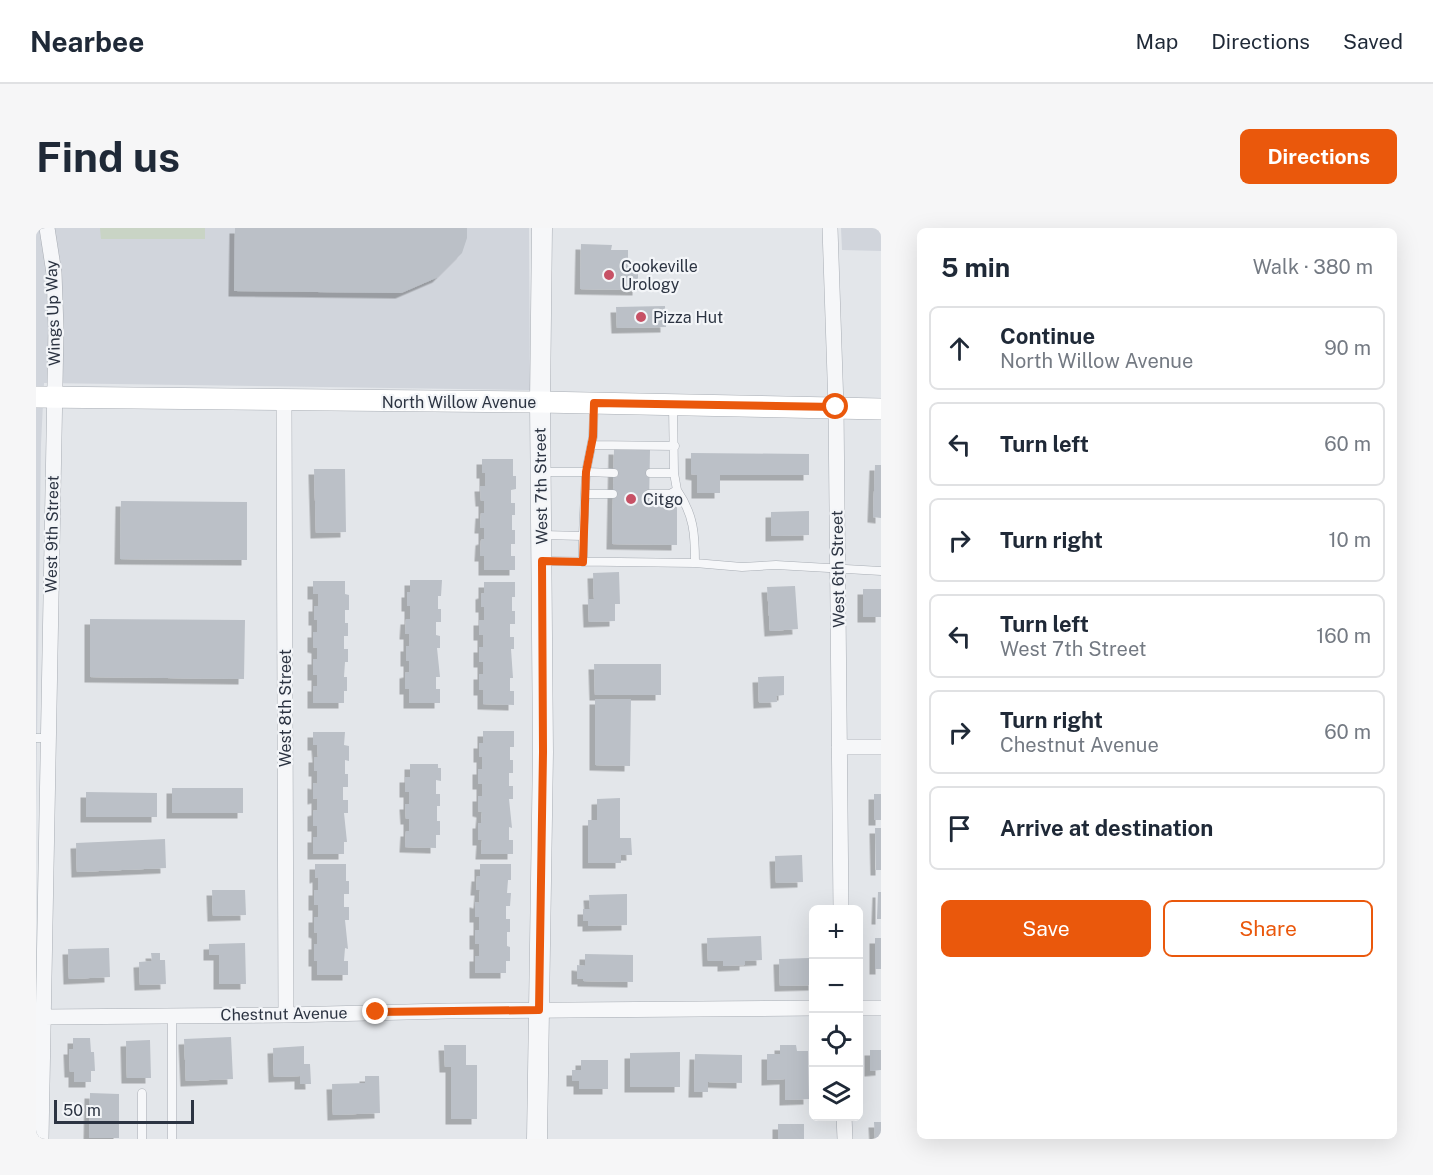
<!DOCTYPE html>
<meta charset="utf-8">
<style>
:root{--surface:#fff;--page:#f6f6f7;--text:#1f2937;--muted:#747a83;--line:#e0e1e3;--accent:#ea580c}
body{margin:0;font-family:"Public Sans",sans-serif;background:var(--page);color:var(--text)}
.controls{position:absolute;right:18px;bottom:18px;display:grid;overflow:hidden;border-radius:9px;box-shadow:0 6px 24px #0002}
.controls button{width:54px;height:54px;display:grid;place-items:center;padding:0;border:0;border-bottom:2px solid var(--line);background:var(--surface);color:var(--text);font:30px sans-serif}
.scale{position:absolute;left:18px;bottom:15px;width:140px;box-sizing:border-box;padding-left:6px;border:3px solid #2c3442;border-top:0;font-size:16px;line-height:21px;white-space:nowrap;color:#2c3442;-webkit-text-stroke:4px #f3f5f8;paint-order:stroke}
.stop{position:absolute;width:18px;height:18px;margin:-14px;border:4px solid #ea580c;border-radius:50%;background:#fff}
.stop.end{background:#ea580c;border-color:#fff;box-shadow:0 2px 6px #0008}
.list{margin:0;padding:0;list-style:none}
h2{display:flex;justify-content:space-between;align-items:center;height:78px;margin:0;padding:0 24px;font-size:26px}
h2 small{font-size:20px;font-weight:400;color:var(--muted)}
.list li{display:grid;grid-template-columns:39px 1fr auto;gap:18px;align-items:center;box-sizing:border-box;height:84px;margin:0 12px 12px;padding:0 12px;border:2px solid var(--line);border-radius:9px}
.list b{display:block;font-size:22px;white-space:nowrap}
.list p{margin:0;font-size:20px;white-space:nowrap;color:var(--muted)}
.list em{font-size:20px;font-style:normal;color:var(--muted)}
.actions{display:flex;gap:12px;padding:18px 24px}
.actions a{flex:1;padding:14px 0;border:2px solid var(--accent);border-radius:9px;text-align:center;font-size:21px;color:var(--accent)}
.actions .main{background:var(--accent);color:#fff}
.icon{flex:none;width:33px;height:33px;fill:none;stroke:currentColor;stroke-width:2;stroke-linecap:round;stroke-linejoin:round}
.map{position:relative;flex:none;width:845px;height:911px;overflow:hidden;border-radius:9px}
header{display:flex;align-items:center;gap:36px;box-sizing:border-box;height:84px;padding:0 30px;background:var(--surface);border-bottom:2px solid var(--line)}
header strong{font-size:28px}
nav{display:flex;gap:33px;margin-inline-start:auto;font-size:21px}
.intro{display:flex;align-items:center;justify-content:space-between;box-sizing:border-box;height:144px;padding:0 36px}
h1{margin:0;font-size:42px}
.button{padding:15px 27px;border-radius:9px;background:var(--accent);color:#fff;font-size:21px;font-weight:700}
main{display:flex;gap:36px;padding:0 36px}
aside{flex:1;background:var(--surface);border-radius:9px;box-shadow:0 6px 24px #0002}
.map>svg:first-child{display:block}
.built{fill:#d1d5dc}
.green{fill:#c9d4c5}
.building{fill:#bbc0c7;filter:url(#shadow)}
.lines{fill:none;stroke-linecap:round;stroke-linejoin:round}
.service-casing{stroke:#a8adb4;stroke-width:9}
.minor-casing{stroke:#a8adb4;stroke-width:16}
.tertiary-casing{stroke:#a8adb4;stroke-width:21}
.secondary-casing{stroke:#a8adb4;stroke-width:22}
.service{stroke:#f6f7f9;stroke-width:8}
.minor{stroke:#f6f7f9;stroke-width:15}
.tertiary{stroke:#f6f7f9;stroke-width:20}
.secondary{stroke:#fff;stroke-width:21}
.route{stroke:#ea580c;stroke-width:8}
.poi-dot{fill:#c75165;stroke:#f3f5f8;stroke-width:2}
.labels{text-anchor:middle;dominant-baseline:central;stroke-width:4.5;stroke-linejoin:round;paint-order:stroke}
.poi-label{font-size:16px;fill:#2c3442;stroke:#f3f5f8;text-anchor:start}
.street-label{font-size:16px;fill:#2c3442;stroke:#f3f5f8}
</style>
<header>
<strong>Nearbee</strong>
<nav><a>Map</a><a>Directions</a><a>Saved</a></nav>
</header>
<div class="intro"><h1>Find us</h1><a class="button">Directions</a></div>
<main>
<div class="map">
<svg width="845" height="911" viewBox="0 0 845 911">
<defs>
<filter id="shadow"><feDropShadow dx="-5.5" dy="5.5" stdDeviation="0" flood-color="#0004"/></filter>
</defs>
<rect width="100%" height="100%" fill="#e3e6ea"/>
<path class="built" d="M0 0H493L494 162 8 155 5 216 0 583Z
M805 0H845V23L806 22Z"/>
<path class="green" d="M64 0H169V11H65Z"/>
<path class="building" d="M199 0H431V10L426 25 402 49 365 65 198 63Z
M545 16 576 17 575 22H592V33L602 34V62L544 61Z
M629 78 630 99 581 100 580 79Z
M578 221 614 222 613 276 641 277V317L576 316Z
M655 225 773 226V247H684V265H661V247L655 246Z
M446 231H477V248H480V261L475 262V275H479V287H476V302H479V316H475V328H479V342H448V328H444L445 312 448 311V300H444L445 285H448V273H445L444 258H449V245H446Z
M839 237H845V290L837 289Z
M278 241H309L310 304 280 305Z
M85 273 211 274V332L84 331Z
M773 283V307L735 308V284Z
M583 344 584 376H579V393L553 394 552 371H558L557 345Z
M374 352H406L405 368H402V381H405V394H400V407L404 408V420H401L404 449H400V461H404V475H373V461H369V445L373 444V433H370V418H373V406H369L370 391H374V378H371V364H374Z
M277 353H309V366L313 367V382H309V395H312V408H308V421H312V434H309L308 449H311V463H308V475H277V458H281V447H277V431H281V420L277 419V404H281V392H278V378H282V366H277Z
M448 354H479V369H476V383H479V396H474V409H478V421H475L477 450H474V463H478V477L447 476V462H443V446H447V434H443V419H447V407H443V392H448V379H445V366L448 365Z
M759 358 762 401 734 403 731 359Z
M827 361H845V389H827Z
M54 391 209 392 208 451 54 449Z
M558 436H625V467H559Z
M748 448V467L740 468 741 474 723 475 722 449Z
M559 471H595L594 538 559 537Z
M447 503H478V519H474V532H477V545H473V558H477V571H473L476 600 473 599V612H477V626H445L446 612H442V595H445L446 584 442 583V568H446V556H442V541H446V529H443V515H447Z
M277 504H309L308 517 313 518V533L309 532V546H312V559H307V572H312V585H308L311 614H308V626H277V609H281V598H277V583L281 582V570L277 571V555L281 556V543H278V529H282L281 517H277Z
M374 536H402V540H405V553L400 552V566H404V578H401V593H404V607H400V620L369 619 370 603H373V591H370L369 576H373V564H369V549H374Z
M136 560H207V585H136Z
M50 564 121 565V589H50Z
M838 566H845V592H838Z
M584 570V610H595L596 627H585V635H552V592H561V571Z
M839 600H845V642H840Z
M129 611 130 640 41 644 40 615Z
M766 627 767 654 740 655 739 628Z
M279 636H310V653H313V666H308V679H313V692H309L312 721 309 720 308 733H312V747H281V733H278V716H281V705L278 704V689H282V677H278V662H282V649L279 650Z
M444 636H475V652H472L471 665H475L474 678H470V691H474V704H471V718L474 719V733H470V745H439V728H443V716H439V702H443V689H439V674L443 675 444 662H440L441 648H444Z
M176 662H209L210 687 177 688Z
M842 664H845V691H841Z
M591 666V697L552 698V693H547V681H554L553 667Z
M725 708 726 732 709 733V737L687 738V733H672L671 710Z
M839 710H845V741H839Z
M209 715 210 756H183V727H173V716Z
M73 720 74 749 33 751 32 721Z
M115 725H124V732H129L130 756 104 757 103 734 116 733Z
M549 726 597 727V754L547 753V751H541V737L549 738Z
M773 730V738H778V757L744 758 743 731Z
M195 809 197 851 150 853 148 811Z
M37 810H54L55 824H58L59 843H55V854H38V844H34L33 821H37Z
M114 812 115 850H91L90 813Z
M408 817H430V837H441V891H415V839H409Z
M744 817H760L761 823H772L773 871 749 872V851L731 852V826H744Z
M268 818V836H274L275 856H264V848L238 849 237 820Z
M834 822H845V842L834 843Z
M644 824V859H594V825Z
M659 826 706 827V855L672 854V864H658Z
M545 832H572V861H543V853H536V842H545Z
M329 848H343L344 885 297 887 296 856 329 855Z
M54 865 83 866V910H53Z
M838 894H845V911H839Z
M742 896H768V911H742Z"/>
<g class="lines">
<defs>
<path id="service" d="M558 177 557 209 550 244 578 245
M556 217 639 218
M506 244H550L547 308 507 307
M614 245H638L637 178
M549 266H577
M613 266H634L641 262 638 245
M507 333 659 335C659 306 658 287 641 262
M547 334V308
M659 335 706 339 740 337 845 343
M0 510H12
M136 788V911
M106 911V865"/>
<path id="minor" d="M794 0 800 179 805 682
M248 173 250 787
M803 519H845
M822 780H845
M7 789 250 787 411 783 778 780
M808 888 809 911
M5 911 20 101 18 45 11 0"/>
<path id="tertiary" d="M501 911 507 524 504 174 506 0"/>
<path id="secondary" d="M0 169 504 174 845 181"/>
</defs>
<use href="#service" class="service-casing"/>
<use href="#minor" class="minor-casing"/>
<use href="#tertiary" class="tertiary-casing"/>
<use href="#secondary" class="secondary-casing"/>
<use href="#service" class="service"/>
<use href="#minor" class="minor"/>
<use href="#tertiary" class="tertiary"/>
<use href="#secondary" class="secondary"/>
</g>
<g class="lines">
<path class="route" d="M340 784 503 782 507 524 506 333 547 334 550 244 557 209 558 175 800 179"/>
</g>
<g class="poi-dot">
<circle cx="573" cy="47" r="6"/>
<circle cx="605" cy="89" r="6"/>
<circle cx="595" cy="271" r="6"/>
</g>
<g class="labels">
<g class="poi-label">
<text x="585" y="38">Cookeville<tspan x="585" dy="18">Urology</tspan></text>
<text x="617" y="89">Pizza Hut</text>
<text x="607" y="271">Citgo</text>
</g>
<g class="street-label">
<text transform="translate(17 85) rotate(-92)">Wings Up Way</text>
<text x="423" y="174">North Willow Avenue</text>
<text transform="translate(505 258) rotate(-91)">West 7th Street</text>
<text transform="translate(16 306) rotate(-89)">West 9th Street</text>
<text transform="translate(802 341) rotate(-91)">West 6th Street</text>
<text transform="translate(249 480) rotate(-90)">West 8th Street</text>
<text transform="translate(248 786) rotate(-1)">Chestnut Avenue</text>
</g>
</g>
</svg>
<div class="controls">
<button>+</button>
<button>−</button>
<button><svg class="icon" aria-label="locate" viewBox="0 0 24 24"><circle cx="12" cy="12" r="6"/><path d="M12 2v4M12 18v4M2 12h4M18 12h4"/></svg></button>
<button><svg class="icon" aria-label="layers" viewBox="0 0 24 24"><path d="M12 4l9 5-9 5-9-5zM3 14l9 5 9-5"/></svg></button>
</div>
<div class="scale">50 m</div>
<div class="stop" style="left:800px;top:179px"></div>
<div class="stop end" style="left:340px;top:784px"></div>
</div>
<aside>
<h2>5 min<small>Walk · 380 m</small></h2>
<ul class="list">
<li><svg class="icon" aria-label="ahead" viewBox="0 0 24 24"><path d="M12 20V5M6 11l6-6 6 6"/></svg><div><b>Continue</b><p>North Willow Avenue</p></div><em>90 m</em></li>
<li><svg class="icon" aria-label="left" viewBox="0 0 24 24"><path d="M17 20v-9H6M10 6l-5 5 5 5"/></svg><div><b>Turn left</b></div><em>60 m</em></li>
<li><svg class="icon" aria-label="right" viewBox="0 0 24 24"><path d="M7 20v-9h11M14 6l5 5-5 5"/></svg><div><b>Turn right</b></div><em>10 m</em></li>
<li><svg class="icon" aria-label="left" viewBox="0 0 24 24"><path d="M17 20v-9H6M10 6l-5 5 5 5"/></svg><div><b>Turn left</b><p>West 7th Street</p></div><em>160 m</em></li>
<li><svg class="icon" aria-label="right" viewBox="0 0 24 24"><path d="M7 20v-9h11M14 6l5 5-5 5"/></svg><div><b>Turn right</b><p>Chestnut Avenue</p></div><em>60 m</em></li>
<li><svg class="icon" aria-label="arrive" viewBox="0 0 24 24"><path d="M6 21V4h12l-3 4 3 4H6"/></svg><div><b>Arrive at destination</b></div></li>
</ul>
<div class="actions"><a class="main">Save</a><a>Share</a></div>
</aside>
</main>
